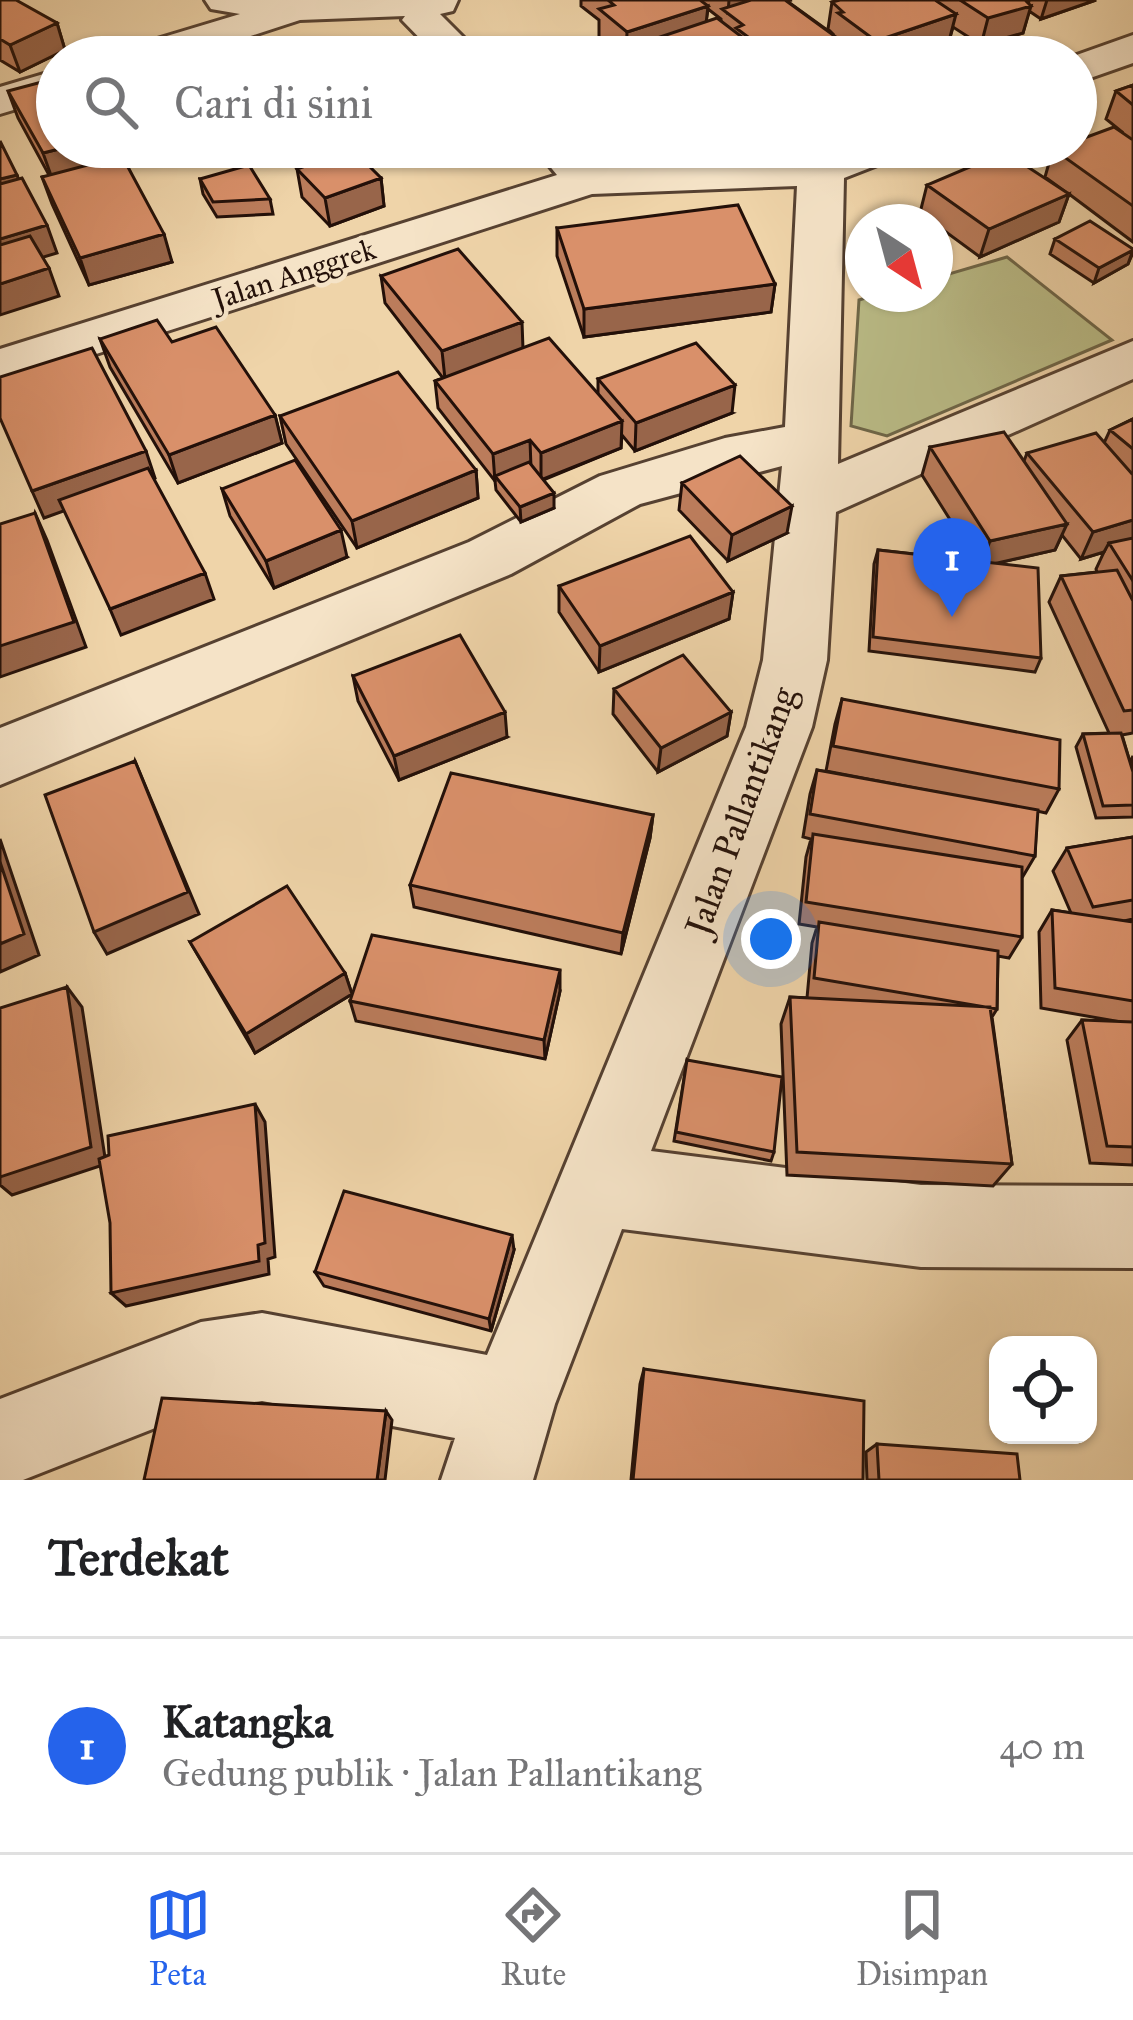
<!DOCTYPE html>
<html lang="id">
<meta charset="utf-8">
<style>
:root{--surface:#fff;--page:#f2f2f2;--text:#202124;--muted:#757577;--line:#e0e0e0;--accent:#2563eb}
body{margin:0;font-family:"IM FELL Great Primer",serif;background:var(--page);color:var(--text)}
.controls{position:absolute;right:36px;bottom:36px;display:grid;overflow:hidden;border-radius:24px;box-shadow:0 3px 9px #0004}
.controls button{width:108px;height:108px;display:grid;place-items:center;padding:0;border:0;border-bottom:3px solid var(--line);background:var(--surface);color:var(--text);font:60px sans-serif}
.compass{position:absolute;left:845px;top:204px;width:108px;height:108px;border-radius:50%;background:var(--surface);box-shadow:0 3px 9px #0004;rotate:144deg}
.you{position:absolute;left:771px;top:939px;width:42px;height:42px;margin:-30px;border:9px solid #fff;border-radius:50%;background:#1a73e8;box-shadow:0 0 0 18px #1a73e833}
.badge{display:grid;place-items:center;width:78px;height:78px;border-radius:50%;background:var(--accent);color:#fff;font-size:39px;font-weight:700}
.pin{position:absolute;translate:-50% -99px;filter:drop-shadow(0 3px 6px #0008)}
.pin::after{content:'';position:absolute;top:63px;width:42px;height:36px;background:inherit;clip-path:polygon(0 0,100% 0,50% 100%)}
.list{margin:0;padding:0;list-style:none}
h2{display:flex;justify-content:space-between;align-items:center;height:156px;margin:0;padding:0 48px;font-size:51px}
h2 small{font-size:39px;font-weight:400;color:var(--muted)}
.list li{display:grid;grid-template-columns:78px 1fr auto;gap:36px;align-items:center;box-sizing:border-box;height:216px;padding:0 48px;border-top:3px solid var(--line)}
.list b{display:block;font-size:45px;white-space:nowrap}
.list p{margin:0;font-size:39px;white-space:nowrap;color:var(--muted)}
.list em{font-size:39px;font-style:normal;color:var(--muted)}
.icon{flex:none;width:66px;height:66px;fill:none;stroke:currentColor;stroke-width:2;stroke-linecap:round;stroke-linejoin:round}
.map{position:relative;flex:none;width:1133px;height:1480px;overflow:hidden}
.search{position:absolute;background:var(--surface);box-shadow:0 3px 9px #0004;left:36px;right:36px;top:36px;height:132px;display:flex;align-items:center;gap:30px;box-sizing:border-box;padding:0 42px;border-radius:66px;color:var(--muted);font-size:45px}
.sheet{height:372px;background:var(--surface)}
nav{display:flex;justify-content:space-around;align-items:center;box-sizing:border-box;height:168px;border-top:3px solid var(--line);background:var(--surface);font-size:33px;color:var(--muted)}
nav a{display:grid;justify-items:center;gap:6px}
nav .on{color:var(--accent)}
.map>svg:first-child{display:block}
.green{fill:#babc87;stroke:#6e6648;stroke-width:3}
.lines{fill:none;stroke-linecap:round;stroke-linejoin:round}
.minor-casing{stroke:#564131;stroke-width:6}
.minor{fill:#f5e3c7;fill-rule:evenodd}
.wall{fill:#bb7c5b;stroke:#231009;stroke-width:3;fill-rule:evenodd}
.shaded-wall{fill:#98654a;stroke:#231009;stroke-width:3}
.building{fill:#d9906a;stroke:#231009;stroke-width:3}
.labels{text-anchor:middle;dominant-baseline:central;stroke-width:9;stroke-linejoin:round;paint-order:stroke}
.far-street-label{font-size:30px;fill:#231009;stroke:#f5e3c7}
.street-label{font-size:36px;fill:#231009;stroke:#f5e3c7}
</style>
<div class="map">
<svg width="1133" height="1480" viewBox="0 0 1133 1480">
<rect width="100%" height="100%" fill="#efd4a9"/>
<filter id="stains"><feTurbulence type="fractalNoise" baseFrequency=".00167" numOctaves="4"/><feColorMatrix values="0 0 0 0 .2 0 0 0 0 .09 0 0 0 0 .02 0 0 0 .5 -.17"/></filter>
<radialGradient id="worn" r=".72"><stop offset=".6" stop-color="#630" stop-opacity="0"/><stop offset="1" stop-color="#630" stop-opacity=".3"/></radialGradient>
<path class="green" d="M1007 257 1112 340 887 436 851 426 859 300 879 294H935V278Z"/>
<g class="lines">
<defs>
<path id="minor" d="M205 0H458L453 11 440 14 483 57H438L402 20 405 16 300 20 186 57H121L127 48 240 14 211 9Z
M1133 35V63L1076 83V57H1071Z
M57 70V97L0 114V87Z
M534 147H581L600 166 814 157 841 147H905L898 157 844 178 838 464 1133 341V379L836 512 827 660 812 727 651 1151 921 1185 1133 1186V1268L921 1267 622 1229 555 1404 533 1480H441L455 1438 262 1401 201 1410 23 1480H0V1399L201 1322 262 1313 487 1355 746 727 763 660 782 466 640 504 511 574 0 785V728L469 542 600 476 725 438 785 427 797 186 592 194 0 385V349L557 175Z"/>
</defs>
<use href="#minor" class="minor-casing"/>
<use href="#minor" class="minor"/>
</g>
<path class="wall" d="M0 0 57 23 65 50 20 72 0 60Z
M581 0H792L787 1 834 35 828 29 832 2 840 0H1096L1041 19 1029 11 1023 33 981 45 953 27 949 41 903 57H856L839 45 837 57H623L599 36V20L581 6ZM708 9 721 19V21L706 22Z
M1133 85V242L1069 194 1059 222 980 257 920 213 927 185 1063 190 1045 177 1053 149 1121 131 1106 119 1116 91Z
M8 91 57 147 134 158 125 161 172 262 89 285 52 204 42 177 49 175 18 118Z
M297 169 381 178 384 206 330 226 302 197Z
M200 179 270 199 273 214 217 217 203 194Z
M557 228 775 284 771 312 584 337 557 256Z
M1055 239 1133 249V253L1128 264 1094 283 1050 254Z
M381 276 523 348 598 393V379L732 413 635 451 622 435 621 448 543 480 554 508 521 522 496 490 495 481 438 408 435 381 443 378 385 303Z
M100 339 275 415 282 443 178 483 110 367Z
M280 416 476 470 478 498 357 548 286 444Z
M1133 419V733L1122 735 1130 762 1133 756V817L1096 818 1076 747 1083 734 1109 733 1049 602 1061 576 1097 572 1096 569 1104 552 1081 559 1062 535 1055 550 997 563 1041 658 1035 672 869 651 874 564 878 550 976 561 922 475 930 447 1024 461 1027 453 1104 443 1110 430Z
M682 483 787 533 728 561 679 510Z
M222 489 347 557 274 588 230 516Z
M559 586 733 592 729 619 599 672 559 612Z
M353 676 507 737 399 780 358 701Z
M614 689 731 712 727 736 658 772 613 714Z
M842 699 1059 789 1046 813 1037 811 1035 856 1022 878V937L1009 958 998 956 997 1009 992 1017 1012 1164 993 1186 787 1175 781 1024 790 997 807 998 812 943 817 927 799 924 806 857 811 839 803 837 810 794 817 770 941 793 826 771 835 724Z
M653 815 650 838 621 954 414 907 410 885Z
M1133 837V919L1124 921 1133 922V1165L1090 1163 1067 1040 1082 1020 1121 1022 1041 1008 1039 932 1052 910 1071 913 1053 871 1067 848Z
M190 942 345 973 352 994 255 1053Z
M560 991 545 1059 356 1021 350 1001Z
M687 1060 774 1152 771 1161 674 1141Z
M514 1250 491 1331 324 1286 315 1272Z
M644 1369 863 1480H631L640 1384Z
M877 1444 1020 1480H867L866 1452Z"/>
<path class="shaded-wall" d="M729 0H777L728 13Z
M1021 0H1029L1028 7 1031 6 1023 33 981 45 988 18Z
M1047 0H1096L1041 19Z
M708 6 705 33 633 46 632 57H626L627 32Z
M956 14 949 41 903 57H873L876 41Z
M57 23 65 50 20 72 10 45Z
M840 40 837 57H789Z
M67 147H131L134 158 53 181 43 153Z
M162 147H193L164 154Z
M17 175 27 202 0 210V179Z
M381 178 384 206 330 226 325 198Z
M1069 194 1059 222 980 257 989 229Z
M47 225 57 253 0 270V239Z
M164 234 172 262 89 285 80 258Z
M1133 250 1128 264 1094 283 1099 268Z
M49 268 59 296 0 315V284Z
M775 284 771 312 584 337V309Z
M522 322 523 349 445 379 442 351Z
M735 385 732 413 635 451 636 423Z
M275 415 282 443 178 483 169 455Z
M622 421 621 448 541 480V453Z
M530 440 531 468 495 476V482L493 454Z
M146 451 155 478 44 518 32 491Z
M476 470 478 498 357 548 352 521Z
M554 493V508L521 522 520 507Z
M792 506 787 533 728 561 732 535Z
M35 513 47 540 86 647 0 677V646Z
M1133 520V543H1109L1104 552 1081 559 1093 532Z
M1067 524 1055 550 980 567 990 541Z
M341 530 347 557 274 588 266 561Z
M205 573 214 599 121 635 110 609Z
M733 592 729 619 599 672 600 646Z
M505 712 507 737 399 780 394 756Z
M731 712 727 736 658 772 661 748Z
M135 761 199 914 107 954 94 932Z
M653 815 650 838 621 954 623 933Z
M0 839 39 955 0 972Z
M560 970V991L545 1059 544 1040Z
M345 973 352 994 255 1053 246 1034Z
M67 987 82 1007 106 1164 12 1195 0 1185V1177Z
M255 1104 265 1122 275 1257 268 1259 269 1274 126 1306 111 1293 258 1245Z
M512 1235 514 1250 491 1331 489 1319Z
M386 1411 392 1420 385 1480H377Z"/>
<path class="building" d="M0 0H16L57 23 10 45 0 39Z
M608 0H700L708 6 627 32 599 9 614 5Z
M751 0H785L840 40 789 57H775L736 28 743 25 722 9Z
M840 0H935L956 14 876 41 838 13 843 12 832 2Z
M960 0H1025L1031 6 988 18Z
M717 18 768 57H647L633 46Z
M301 39 318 57H220L264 44Z
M57 78V147H67L43 153 8 91Z
M1133 85V105L1116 91Z
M1114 127 1133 140V206L1053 149 1076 147V141Z
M0 141 17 175 0 179Z
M352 149 381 178 325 198 297 169Z
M1005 152 1069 194 989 229 927 185Z
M122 156 164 234 80 258 42 177Z
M249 165 270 199 213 202 200 179Z
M22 178 47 225 0 239V184Z
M738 205 775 284 584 309 557 228Z
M1090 221 1133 249V250L1099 268 1055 239Z
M30 236 49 268 0 284V245Z
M458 249 522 322 442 351 381 276Z
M157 320 172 342 216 327 275 415 169 455 100 339Z
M549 338 622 421 541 453 530 440 493 454 435 381Z
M696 343 735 385 636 423 598 379Z
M92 348 146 451 32 491 0 418V377Z
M398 372 476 470 352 521 280 416Z
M1133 419V449L1110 430Z
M1004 432 1067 524 990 541 930 447Z
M1096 433 1133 475V520L1093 532 1027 453Z
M740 456 792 506 732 535 682 483Z
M295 460 341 530 266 561 222 489Z
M529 462 554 493 520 507 495 476Z
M148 468 205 573 110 609 59 500Z
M35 513 74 622 0 646V524Z
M690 536 733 592 600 646 559 586Z
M1133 538V581L1109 543Z
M878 550 1038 568 1041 658 873 637Z
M1117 570 1133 601V710L1124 711 1061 576Z
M460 635 505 712 394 756 353 676Z
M683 655 731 712 661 748 614 689Z
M842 699 1060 740 1059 789 833 746Z
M1121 733 1133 772V805L1103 806 1083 734Z
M135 761 188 892 94 932 45 795Z
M817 770 1038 810 1035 856 810 814Z
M451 773 653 815 623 933 410 885Z
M813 834 1022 867V937L806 902Z
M1133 837V900L1093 907 1067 848Z
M0 862 24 934 0 944Z
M287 886 345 973 246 1034 190 942Z
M1052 910 1133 922V1001L1055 988Z
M819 922 998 951 997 1009 814 978Z
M372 935 560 970 544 1040 350 1001Z
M67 987 91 1147 0 1177V1008Z
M790 997 990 1007 1012 1164 797 1152Z
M1082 1020 1133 1022V1147L1107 1146Z
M687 1060 782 1077 774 1152 676 1132Z
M255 1104 265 1243 258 1245 259 1261 111 1293 110 1223 99 1159 109 1155 108 1136Z
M344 1191 512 1235 489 1319 315 1272Z
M644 1369 864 1401 863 1480H633Z
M162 1398 386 1411 377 1480H144Z
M877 1444 1017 1454 1020 1480H879Z"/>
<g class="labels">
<g class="far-street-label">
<text transform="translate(294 274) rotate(-18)">Jalan Anggrek</text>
</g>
<g class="street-label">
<text transform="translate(741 811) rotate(-70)">Jalan Pallantikang</text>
</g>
</g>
<rect width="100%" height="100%" filter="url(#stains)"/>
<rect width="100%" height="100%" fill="url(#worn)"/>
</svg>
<div class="controls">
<button><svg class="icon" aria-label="locate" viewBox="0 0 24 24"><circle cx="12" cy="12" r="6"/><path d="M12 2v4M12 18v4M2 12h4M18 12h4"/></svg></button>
</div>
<svg class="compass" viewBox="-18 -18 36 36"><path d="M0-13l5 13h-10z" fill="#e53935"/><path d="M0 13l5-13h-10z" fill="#757577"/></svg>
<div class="you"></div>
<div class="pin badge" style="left:952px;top:617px">1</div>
<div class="search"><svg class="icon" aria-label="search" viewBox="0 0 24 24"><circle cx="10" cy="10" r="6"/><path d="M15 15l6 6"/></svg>Cari di sini</div>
</div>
<section class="sheet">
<h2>Terdekat<small></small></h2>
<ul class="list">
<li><span class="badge">1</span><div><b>Katangka</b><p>Gedung publik · Jalan Pallantikang</p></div><em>40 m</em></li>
</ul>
</section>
<nav>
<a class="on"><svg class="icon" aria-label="map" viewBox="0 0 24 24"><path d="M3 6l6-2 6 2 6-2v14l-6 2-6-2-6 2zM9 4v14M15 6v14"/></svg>Peta</a>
<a><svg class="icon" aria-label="directions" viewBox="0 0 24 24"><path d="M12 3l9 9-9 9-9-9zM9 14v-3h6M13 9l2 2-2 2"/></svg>Rute</a>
<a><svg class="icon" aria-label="saved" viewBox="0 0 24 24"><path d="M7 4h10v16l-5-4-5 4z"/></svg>Disimpan</a>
</nav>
